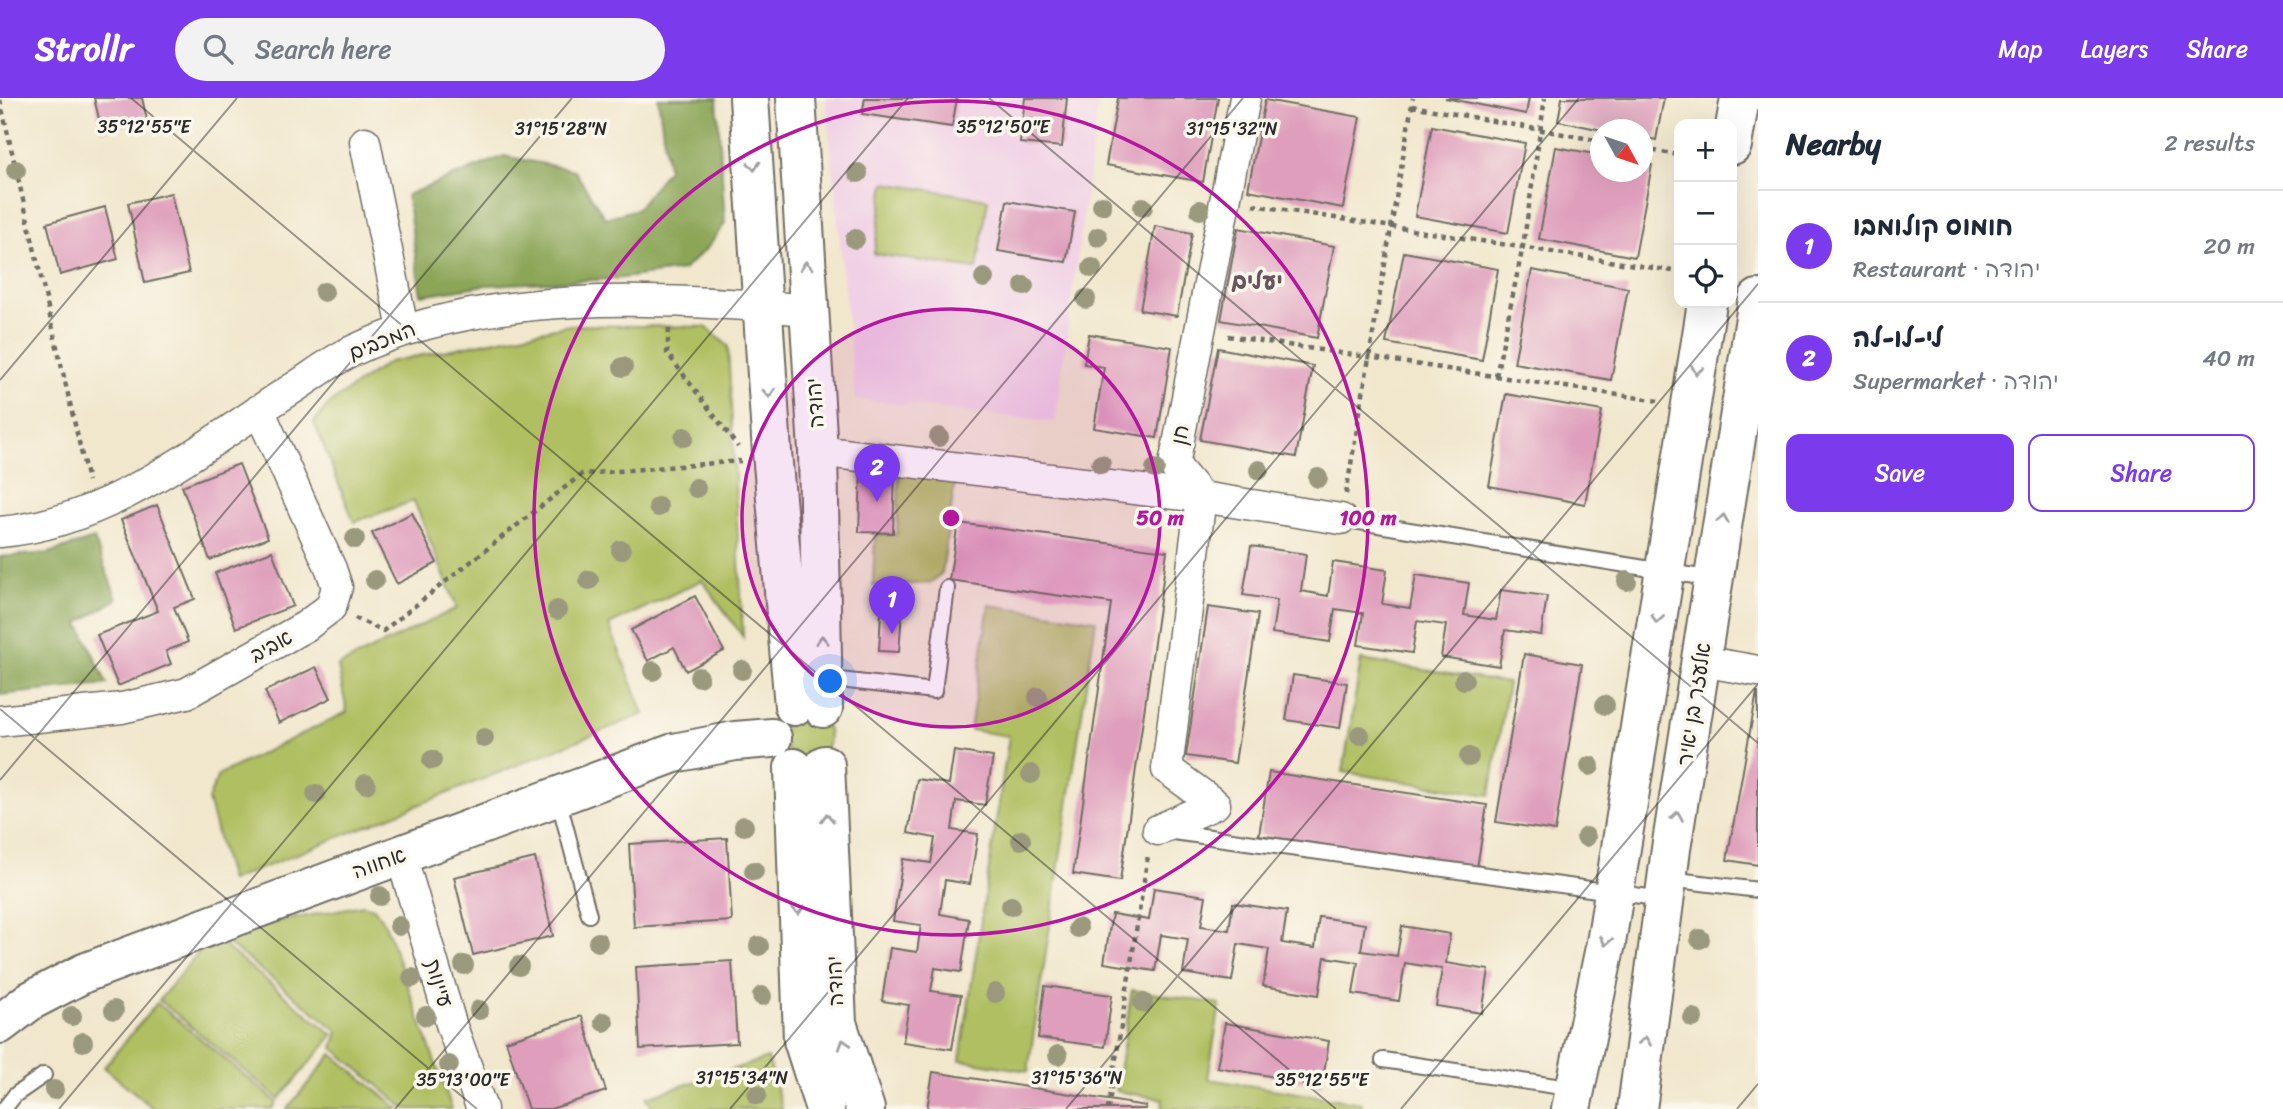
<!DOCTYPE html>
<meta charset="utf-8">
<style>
:root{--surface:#fff;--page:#f2f2f3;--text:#1f2937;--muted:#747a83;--line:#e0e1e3;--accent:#7c3aed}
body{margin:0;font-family:Sriracha,"Playpen Sans Hebrew",sans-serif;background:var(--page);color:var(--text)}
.controls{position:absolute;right:21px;top:21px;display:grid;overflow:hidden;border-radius:14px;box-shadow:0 7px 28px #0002}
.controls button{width:63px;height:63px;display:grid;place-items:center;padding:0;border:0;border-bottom:2px solid var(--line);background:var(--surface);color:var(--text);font:35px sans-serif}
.compass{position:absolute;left:1590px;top:21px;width:63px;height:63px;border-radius:50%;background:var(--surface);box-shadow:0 7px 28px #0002;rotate:130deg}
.you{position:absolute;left:831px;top:584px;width:24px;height:24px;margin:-18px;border:5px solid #fff;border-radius:50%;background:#1a73e8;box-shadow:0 0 0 10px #1a73e833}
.badge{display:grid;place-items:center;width:46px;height:46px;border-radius:50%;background:var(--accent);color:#fff;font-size:23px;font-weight:700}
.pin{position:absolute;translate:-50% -58px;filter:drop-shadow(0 2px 4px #0008)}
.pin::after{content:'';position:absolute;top:37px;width:24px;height:21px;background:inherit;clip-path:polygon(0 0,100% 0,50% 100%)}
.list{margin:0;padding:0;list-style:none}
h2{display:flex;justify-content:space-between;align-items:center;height:91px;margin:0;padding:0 28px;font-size:30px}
h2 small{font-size:23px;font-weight:400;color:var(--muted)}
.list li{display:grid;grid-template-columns:46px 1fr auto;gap:21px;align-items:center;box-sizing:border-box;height:112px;padding:0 28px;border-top:2px solid var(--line)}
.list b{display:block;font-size:26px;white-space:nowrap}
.list p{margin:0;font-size:23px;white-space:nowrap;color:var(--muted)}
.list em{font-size:23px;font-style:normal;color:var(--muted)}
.actions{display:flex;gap:14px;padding:21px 28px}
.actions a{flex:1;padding:16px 0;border:2px solid var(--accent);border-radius:14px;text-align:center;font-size:24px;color:var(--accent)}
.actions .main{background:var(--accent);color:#fff}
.icon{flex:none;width:38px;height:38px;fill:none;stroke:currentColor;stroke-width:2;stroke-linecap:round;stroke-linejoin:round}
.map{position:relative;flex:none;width:1758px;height:1011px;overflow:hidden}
header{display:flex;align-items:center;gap:42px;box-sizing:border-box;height:98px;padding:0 35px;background:var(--accent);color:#fff}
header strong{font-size:33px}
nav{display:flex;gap:38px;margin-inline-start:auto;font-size:24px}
.search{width:490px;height:63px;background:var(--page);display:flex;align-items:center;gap:18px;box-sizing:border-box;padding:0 24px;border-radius:38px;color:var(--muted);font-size:26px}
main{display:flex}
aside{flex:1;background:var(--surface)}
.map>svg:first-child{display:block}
.built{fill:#f0d0e5}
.green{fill:#b0bf62;stroke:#6e7546;stroke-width:2}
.forest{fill:#8ca658;stroke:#5c6842;stroke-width:2}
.building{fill:#df9fbc}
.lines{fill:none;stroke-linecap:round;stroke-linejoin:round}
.lane-casing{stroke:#706d64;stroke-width:18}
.street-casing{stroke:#706d64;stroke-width:33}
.secondary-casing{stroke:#706d64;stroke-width:42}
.path{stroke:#706d64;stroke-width:4.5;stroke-dasharray:5 5;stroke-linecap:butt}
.lane{stroke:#fff;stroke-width:14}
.street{stroke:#fff;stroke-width:30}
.secondary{stroke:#fff;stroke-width:38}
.tree{fill:#9a987d}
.oneway{stroke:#a0a0a0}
.ticks{fill:none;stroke:#2b2b2b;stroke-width:2;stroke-opacity:0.45}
.ring{fill:none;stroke:#b5179e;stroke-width:3.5}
.labels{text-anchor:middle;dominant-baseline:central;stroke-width:7;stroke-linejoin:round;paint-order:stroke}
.street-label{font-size:21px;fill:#2b2b2b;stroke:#fbf7ec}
.neighbourhood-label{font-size:23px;font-weight:bold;fill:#6a545e;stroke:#fbf7ec}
.ticks-label{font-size:18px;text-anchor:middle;fill:#2b2b2b;stroke:#fbf7ec;stroke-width:7;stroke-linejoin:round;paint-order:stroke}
.centre{fill:#b5179e;stroke:#fbf7ec;stroke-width:3.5}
.ring-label{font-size:21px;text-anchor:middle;font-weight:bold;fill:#b5179e;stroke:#fbf7ec;stroke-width:7;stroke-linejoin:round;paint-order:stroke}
</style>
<header>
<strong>Strollr</strong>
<div class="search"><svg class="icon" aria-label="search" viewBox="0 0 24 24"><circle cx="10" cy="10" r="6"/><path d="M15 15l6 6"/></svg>Search here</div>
<nav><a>Map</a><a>Layers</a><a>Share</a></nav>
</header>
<main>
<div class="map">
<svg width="1758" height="1011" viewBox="0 0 1758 1011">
<rect width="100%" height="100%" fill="#fbf7ec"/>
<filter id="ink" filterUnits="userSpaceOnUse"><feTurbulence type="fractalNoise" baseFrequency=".0143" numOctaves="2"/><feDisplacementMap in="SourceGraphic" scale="14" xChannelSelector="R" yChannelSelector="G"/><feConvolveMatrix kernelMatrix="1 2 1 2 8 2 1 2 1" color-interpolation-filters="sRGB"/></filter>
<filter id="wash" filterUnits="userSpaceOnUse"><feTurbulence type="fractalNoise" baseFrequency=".00686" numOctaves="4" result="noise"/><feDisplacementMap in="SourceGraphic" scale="28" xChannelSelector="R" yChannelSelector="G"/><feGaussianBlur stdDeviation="1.57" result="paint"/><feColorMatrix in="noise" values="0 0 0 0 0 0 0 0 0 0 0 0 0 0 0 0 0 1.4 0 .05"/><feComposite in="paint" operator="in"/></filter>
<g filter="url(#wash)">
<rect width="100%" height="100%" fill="#f1e7cd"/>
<path class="built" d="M826 0H1099L1055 324 855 301Z"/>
<path class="green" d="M885 85 988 101 977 171 874 156Z
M570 227 706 229 728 248 743 539 702 482 609 527 644 616 230 783 208 702 218 677 347 614 338 568 457 510 414 403 354 424 314 324 330 305 389 264Z
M899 372 956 376 942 475 930 485 873 488 875 437 897 436Z
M989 507 1096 522 1028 973 960 962 1009 638 970 632Z
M1361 562 1508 585 1490 697 1343 674Z
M783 639a23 23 0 1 1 46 0a23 23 0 1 1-46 0Z
M363 807 374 810 386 828 452 1011H406L333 950 338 933 216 836Z
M212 838 333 937 279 1001 159 902Z
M1132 892 1220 906 1208 981 1362 1005 1361 1011H1162L1163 1001 1116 993Z
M157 905 277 1004 272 1011H154L104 969Z
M332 956 399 1011H287Z
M768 960 782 1011H653L647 999Z"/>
<path class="forest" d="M658 0H717L725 125 708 149 683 172 614 181 486 187 421 197 407 97 504 58 574 72 605 120 637 111 668 71Z
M94 441 117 501 79 525 107 586 0 597V459L49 455Z"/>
<g id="blocks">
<path class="building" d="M94 0H142L147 22 102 33Z
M865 0H957L952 29 862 16Z
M1025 0H1067L1062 49 1020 45Z
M1118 0H1218L1203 84 1106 67Z
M1445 0H1529L1526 16Z
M1562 0H1664L1656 42 1643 39V32H1602L1558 23Z
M1265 2 1360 19 1343 110 1248 92Z
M1432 28 1525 45 1508 135 1415 118Z
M1556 49 1601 57V74H1643V65L1652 67 1635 159 1539 141Z
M171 95 189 175 145 185 128 105Z
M1007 103 1075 114 1066 164 998 153Z
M105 109 118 161 60 177 47 125Z
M1155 128 1192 135 1177 218 1140 212Z
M1238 130 1334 148 1317 240 1221 222Z
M1404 154 1498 171 1482 262 1386 245Z
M1532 172 1628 190 1611 282 1514 265Z
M1089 236 1172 249 1157 340 1094 330 1104 269 1084 266Z
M1218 250 1313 268 1296 359 1200 342Z
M1506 296 1602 313 1585 406 1489 388Z
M239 366 268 440 210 462 182 388Z
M861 372 895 373 893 435 859 434Z
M157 407 195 501 174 509 188 544 166 553 171 566 118 588 97 537 158 513 121 422Z
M412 415 437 465 397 486 372 435Z
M958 425 1167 453 1120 783 1073 776 1111 505 949 482Z
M1251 448 1306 456 1301 493 1328 498 1333 464 1387 472 1382 506 1410 510 1416 477 1469 485 1464 517 1496 522 1501 492 1547 498 1541 537 1505 532 1499 568 1441 559 1446 527 1417 523 1412 555 1358 547 1363 515 1335 511 1330 544 1272 535 1277 502 1243 497Z
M272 453 293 508 236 530 215 475Z
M695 498 724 553 686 573 674 549 648 563 631 532Z
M1208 509 1258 516 1235 665 1186 658Z
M881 513 902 514 899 554 879 553Z
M1524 556 1582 566 1555 733 1496 724Z
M316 569 331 600 279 625 265 593Z
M1293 577 1347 585 1340 630 1286 622Z
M1757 594H1758V767L1727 762Z
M954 653 993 659 985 707 956 703 952 732 978 736 970 786 945 782 940 816 969 821 961 874 935 870 931 893 961 897 952 951 903 944 909 907 882 903 890 850 917 854 921 827 893 823 903 761 931 765 935 740 908 735 917 681 949 686Z
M1269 674 1487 707 1477 770 1259 737Z
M727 740 732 823 634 829 629 746Z
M535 760 553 838 473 857 454 779Z
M1154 790 1206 798 1201 828 1229 832 1233 805 1287 813 1282 845 1315 850 1319 819 1365 826 1361 853 1397 858 1402 828 1450 836 1446 865 1489 872 1482 915 1436 908 1442 871 1405 865 1399 903 1353 896 1358 864 1325 859 1319 897 1263 888 1269 851 1238 846 1232 883 1183 875 1188 841 1161 837 1155 873 1104 865 1112 816 1149 822Z
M732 863 737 945 640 951 636 869Z
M1045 888 1112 897 1105 949 1038 940Z
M582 918 606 993 551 1011H528L506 943Z
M1225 925 1329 943 1322 987 1217 969Z
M933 974 1146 1008 1145 1011H927Z"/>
</g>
</g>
<g filter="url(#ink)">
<use href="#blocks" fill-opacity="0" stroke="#706d64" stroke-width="2"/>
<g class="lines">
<defs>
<path id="lane" d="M1341 421 1713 481
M823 580 934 593 947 490
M558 700 589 817
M1166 733 1663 801
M1669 781 1758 792
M1383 962 1575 991
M4 1011 15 997 44 977"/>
<path id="street" d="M365 44 403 231
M818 353 1201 399 1341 421
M0 434C110 425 202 348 292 291 311 279 330 264 350 254 485 190 662 199 809 212
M1701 563 1758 573
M0 623 122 610 187 595 306 528 331 509 337 489 331 471 259 312
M1158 732 1215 706 1167 671 1201 399 1174 367 1245 0
M401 757 452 929 482 1011"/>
<path id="secondary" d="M749 0 772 354 794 608
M796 0 818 353 823 610
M1732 47 1740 0
M825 667 837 925 865 1011
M794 670 803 942 825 1011
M0 926 30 903 84 875 674 655 735 643 772 640
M1571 1011 1606 845 1707 205
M1637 1011 1671 751 1758 201"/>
</defs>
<use href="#lane" class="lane-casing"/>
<use href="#street" class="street-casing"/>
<use href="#secondary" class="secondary-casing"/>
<path class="path" d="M0 2 88 383
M1412 8 1601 43
M1643 51 1679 57
M1253 107 1679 174
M669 231 667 255 738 349
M1228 238 1659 303
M1496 278 1523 148 1545 0
M1346 396 1413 0
M355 520 383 533 582 376 741 363
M1108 1011 1148 757"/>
<use href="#lane" class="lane"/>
<use href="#street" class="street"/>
<use href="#secondary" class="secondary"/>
</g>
<g class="tree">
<circle cx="16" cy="72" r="10"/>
<circle cx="858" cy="75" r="10"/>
<circle cx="1102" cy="107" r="10"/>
<circle cx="1143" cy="109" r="10"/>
<circle cx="1200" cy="112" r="10"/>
<circle cx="1098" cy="139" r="10"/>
<circle cx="855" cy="141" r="10"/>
<circle cx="1092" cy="170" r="10"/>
<circle cx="984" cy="180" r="10"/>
<circle cx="1024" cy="188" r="10"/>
<circle cx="324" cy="194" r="10"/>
<circle cx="1086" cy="201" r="10"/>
<circle cx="623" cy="269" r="10"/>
<circle cx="684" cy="339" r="10"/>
<circle cx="939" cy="339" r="10"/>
<circle cx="1101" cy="366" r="10"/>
<circle cx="1155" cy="371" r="10"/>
<circle cx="1259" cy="372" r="10"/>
<circle cx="1318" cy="380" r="10"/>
<circle cx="696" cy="390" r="10"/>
<circle cx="658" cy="409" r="10"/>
<circle cx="355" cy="441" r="10"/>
<circle cx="621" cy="452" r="10"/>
<circle cx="375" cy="482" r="10"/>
<circle cx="589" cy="482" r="10"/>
<circle cx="1627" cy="483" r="10"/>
<circle cx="557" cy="512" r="10"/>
<circle cx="742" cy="572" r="10"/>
<circle cx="653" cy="573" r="10"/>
<circle cx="699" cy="579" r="10"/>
<circle cx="1464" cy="582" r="10"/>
<circle cx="1038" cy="599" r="10"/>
<circle cx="1605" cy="607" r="10"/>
<circle cx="1360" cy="637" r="10"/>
<circle cx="484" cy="640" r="10"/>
<circle cx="1469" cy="659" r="10"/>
<circle cx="432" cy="662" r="10"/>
<circle cx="1590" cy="668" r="10"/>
<circle cx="1031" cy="676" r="10"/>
<circle cx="366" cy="686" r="10"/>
<circle cx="316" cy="696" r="10"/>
<circle cx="744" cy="728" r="10"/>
<circle cx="1586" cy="739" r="10"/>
<circle cx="1021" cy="742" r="10"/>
<circle cx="754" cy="773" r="10"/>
<circle cx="380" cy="798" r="10"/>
<circle cx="1011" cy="808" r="10"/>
<circle cx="399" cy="828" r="10"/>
<circle cx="1078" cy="830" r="10"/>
<circle cx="1700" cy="841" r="10"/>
<circle cx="598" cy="844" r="10"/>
<circle cx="759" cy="848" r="10"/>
<circle cx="464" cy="867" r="10"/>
<circle cx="519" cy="868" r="10"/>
<circle cx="412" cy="880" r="10"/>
<circle cx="995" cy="895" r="10"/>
<circle cx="762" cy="898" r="10"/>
<circle cx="1143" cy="905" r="10"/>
<circle cx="114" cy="912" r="10"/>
<circle cx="479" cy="912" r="10"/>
<circle cx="72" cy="918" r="10"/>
<circle cx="426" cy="918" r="10"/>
<circle cx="1693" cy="920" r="10"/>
<circle cx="604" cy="924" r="10"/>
<circle cx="83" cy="944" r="10"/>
<circle cx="1058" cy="957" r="10"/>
<circle cx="449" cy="967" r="10"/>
<circle cx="54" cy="992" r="10"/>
<circle cx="757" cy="997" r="10"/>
</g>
<defs><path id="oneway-chevron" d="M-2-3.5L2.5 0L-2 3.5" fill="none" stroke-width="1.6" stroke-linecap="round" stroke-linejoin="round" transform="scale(1.75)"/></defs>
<g class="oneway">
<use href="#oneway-chevron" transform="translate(754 68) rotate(86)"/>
<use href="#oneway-chevron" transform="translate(806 168) rotate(-94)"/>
<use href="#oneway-chevron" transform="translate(1697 272) rotate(99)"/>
<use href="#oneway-chevron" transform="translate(769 295) rotate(86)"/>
<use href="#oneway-chevron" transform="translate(1723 421) rotate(-81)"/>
<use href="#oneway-chevron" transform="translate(1657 521) rotate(99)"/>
<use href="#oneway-chevron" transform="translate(822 542) rotate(-91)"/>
<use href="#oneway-chevron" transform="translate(1677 718) rotate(-81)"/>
<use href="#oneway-chevron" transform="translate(827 720) rotate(-93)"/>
<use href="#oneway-chevron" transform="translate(798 812) rotate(88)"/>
<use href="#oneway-chevron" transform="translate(1606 843) rotate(100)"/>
<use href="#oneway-chevron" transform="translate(1645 943) rotate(-82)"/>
<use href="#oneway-chevron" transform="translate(844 946) rotate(-108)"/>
</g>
</g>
<path class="ticks" d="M131 0 1336 1011M989 0 1758 645M0 282 237 0M0 611 477 1011M0 682 572 0M59 1011 908 0M395 1011 1243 0M730 1011 1579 0M1066 1011 1758 186M1401 1011 1758 586M1737 1011 1758 986"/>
<circle cx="951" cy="420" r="209" fill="#b5179e" fill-opacity=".12"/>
<g class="ring">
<circle cx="951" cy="420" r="209"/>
<circle cx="951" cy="420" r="417"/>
</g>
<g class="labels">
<g class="street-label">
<text transform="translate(382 243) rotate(-22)">המכבים</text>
<text transform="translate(815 305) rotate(-94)">יהודה</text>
<text transform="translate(1180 337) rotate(-79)">חן</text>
<text transform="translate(271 548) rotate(-29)">אביב</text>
<text transform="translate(1694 606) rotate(-81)">אלעזר בן יאיר</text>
<text transform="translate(379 765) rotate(-20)">אחווה</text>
<text transform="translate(835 883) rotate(-93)">יהודה</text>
<text transform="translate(439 885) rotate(73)">עיינות</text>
</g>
<g class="neighbourhood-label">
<text x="1257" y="183">יעלים</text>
</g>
</g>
<g class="ticks-label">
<text x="144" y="35">35°12'55"E</text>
<text x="1003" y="35">35°12'50"E</text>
<text x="561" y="37">31°15'28"N</text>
<text x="1232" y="37">31°15'32"N</text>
<text x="742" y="986">31°15'34"N</text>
<text x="1077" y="986">31°15'36"N</text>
<text x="463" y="988">35°13'00"E</text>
<text x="1322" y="988">35°12'55"E</text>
</g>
<circle cx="951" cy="420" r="10" class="centre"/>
<g class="ring-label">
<text x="1160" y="427">50 m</text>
<text x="1368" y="427">100 m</text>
</g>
</svg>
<div class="controls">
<button>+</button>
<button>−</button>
<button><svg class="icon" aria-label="locate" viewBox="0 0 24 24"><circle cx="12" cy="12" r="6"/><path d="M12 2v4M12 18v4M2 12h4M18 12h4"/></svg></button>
</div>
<svg class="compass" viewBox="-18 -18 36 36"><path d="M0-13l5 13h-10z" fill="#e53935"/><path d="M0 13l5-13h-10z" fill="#747a83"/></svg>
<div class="you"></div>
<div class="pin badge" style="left:892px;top:536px">1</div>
<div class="pin badge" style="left:877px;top:404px">2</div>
</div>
<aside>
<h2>Nearby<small>2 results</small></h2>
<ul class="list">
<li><span class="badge">1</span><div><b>חומוס קולומבו</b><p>Restaurant · יהודה</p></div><em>20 m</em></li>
<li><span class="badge">2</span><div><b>לי-לו-לה</b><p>Supermarket · יהודה</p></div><em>40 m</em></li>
</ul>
<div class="actions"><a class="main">Save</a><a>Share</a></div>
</aside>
</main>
